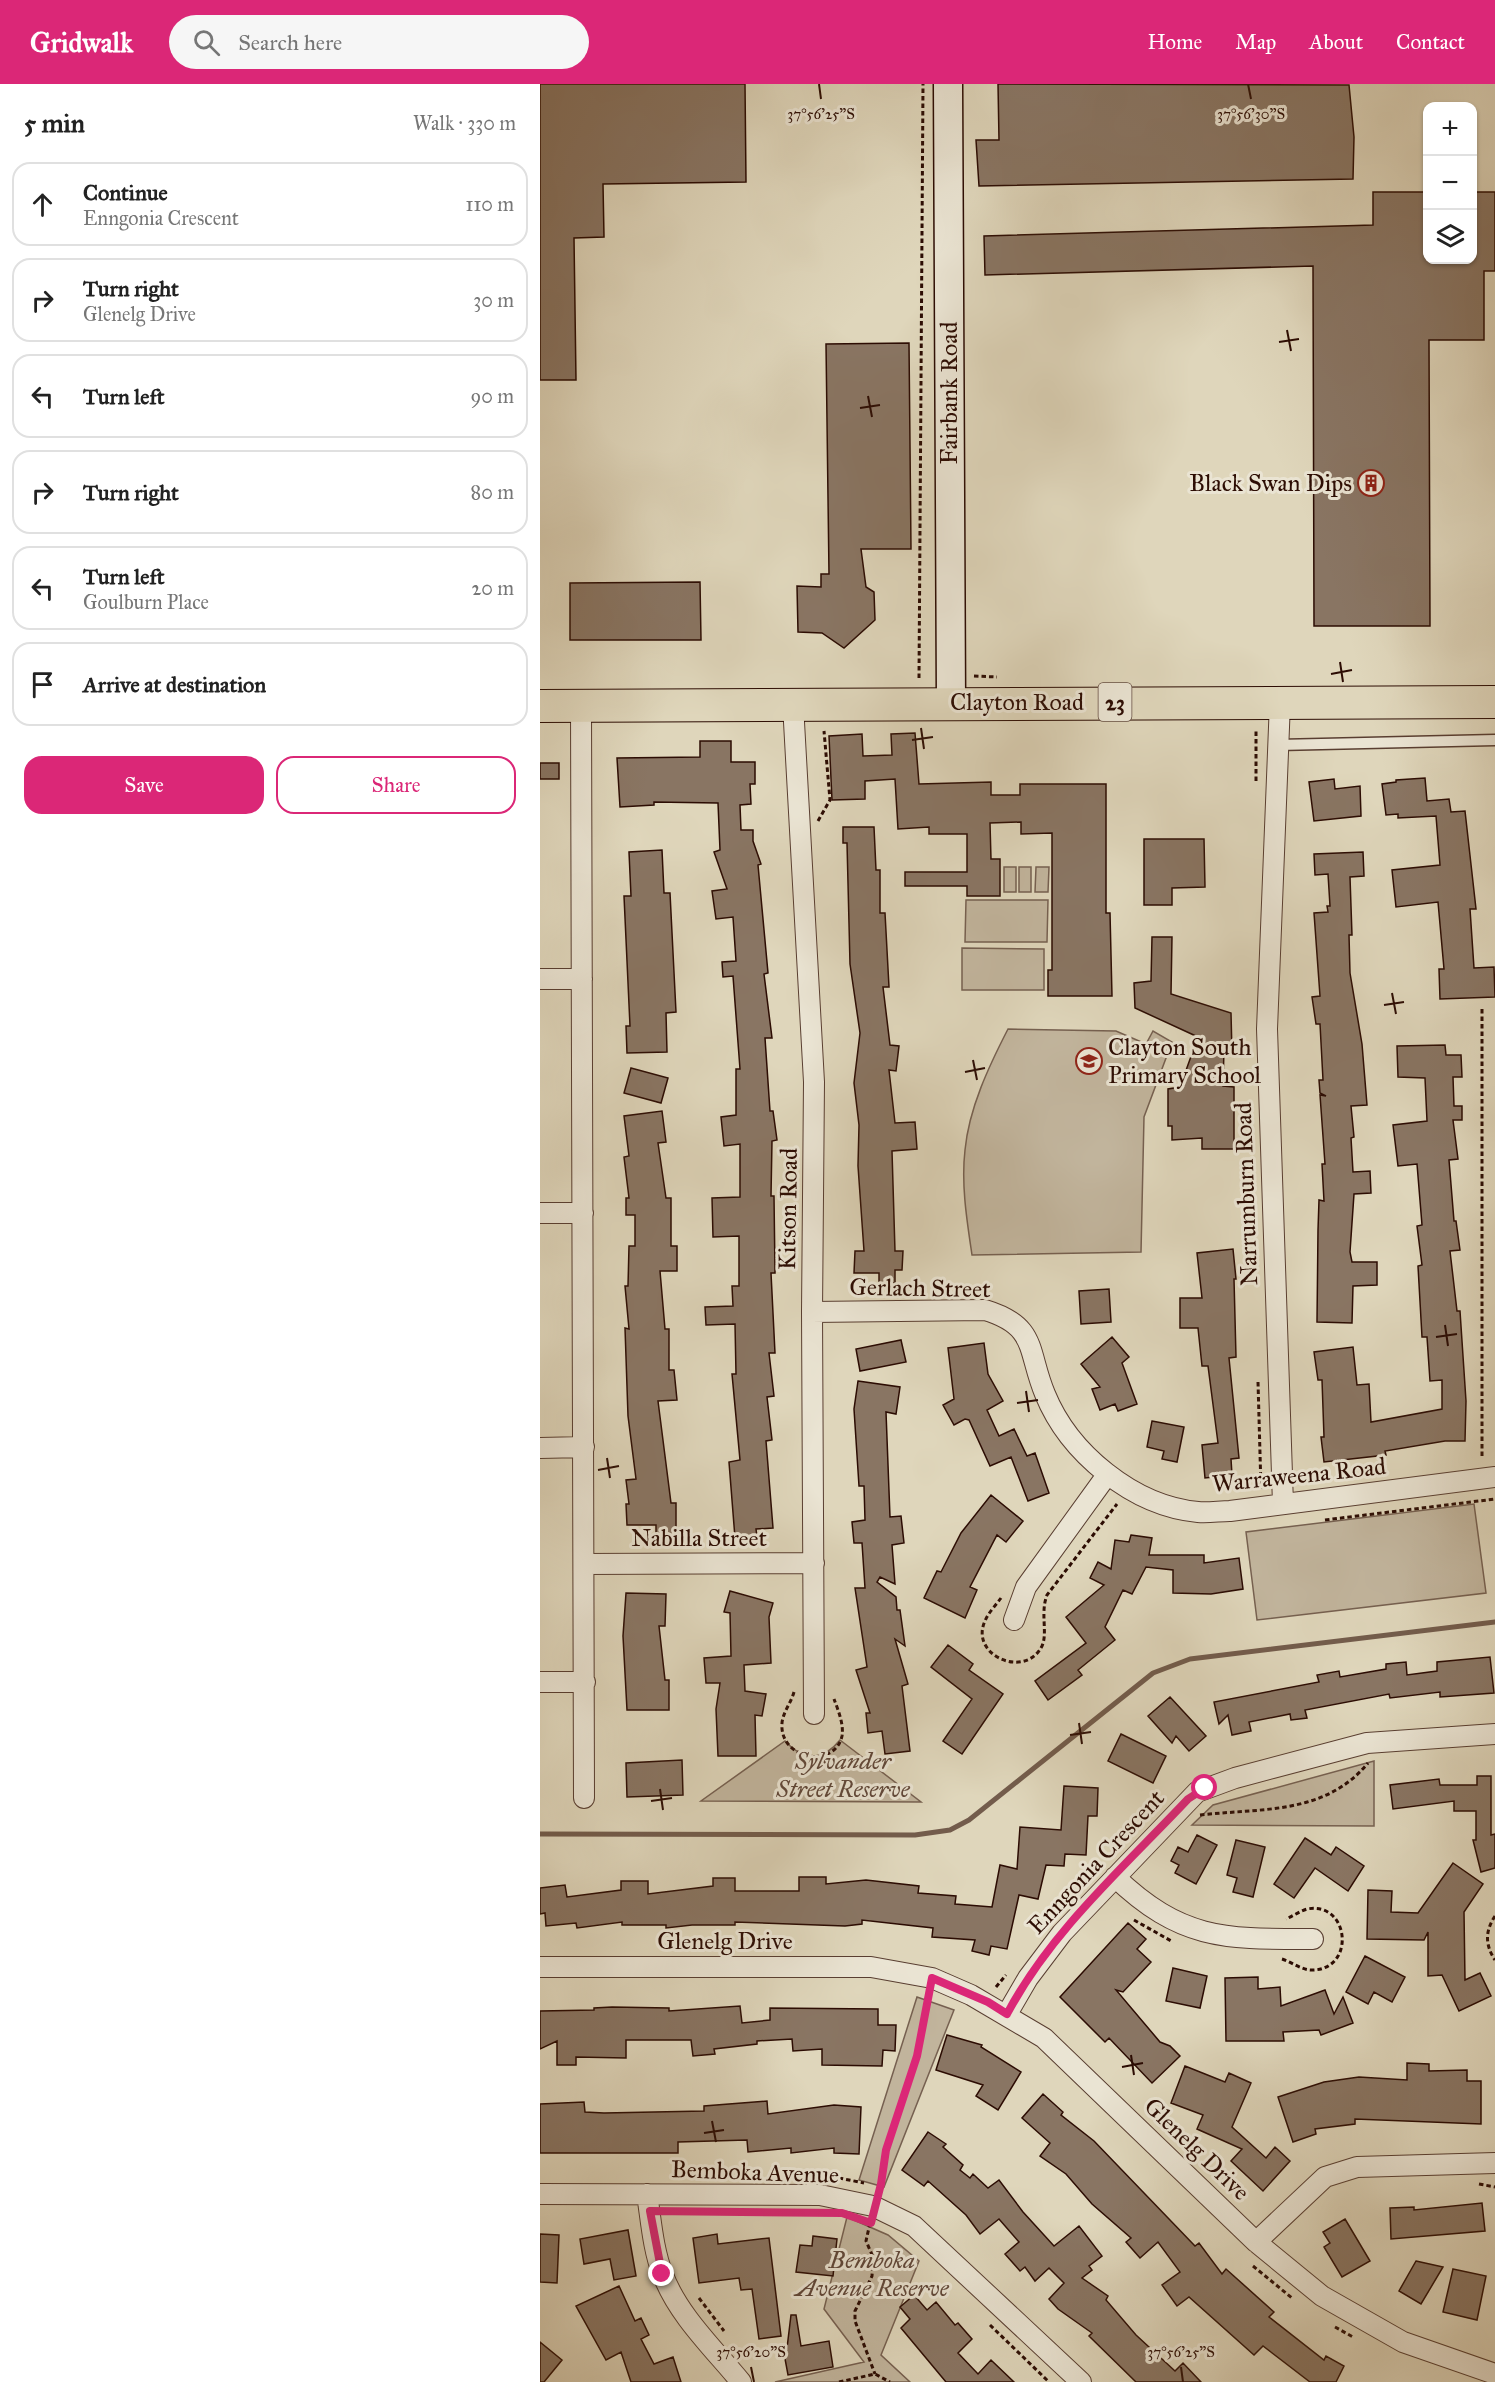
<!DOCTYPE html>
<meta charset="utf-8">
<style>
:root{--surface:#fff;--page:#f6f6f6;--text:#222;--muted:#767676;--line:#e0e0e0;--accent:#db2777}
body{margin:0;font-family:"IM FELL Great Primer",serif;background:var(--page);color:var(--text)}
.controls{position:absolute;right:18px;top:18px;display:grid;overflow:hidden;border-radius:12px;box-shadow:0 2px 4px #0004}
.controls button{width:54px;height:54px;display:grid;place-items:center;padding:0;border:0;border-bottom:2px solid var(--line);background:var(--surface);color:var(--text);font:30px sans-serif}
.stop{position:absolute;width:18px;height:18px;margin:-14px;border:4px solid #db2777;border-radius:50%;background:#fff}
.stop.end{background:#db2777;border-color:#fff;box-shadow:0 2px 6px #0008}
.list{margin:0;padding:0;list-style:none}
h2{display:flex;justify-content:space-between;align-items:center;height:78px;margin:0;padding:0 24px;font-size:26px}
h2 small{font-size:20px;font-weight:400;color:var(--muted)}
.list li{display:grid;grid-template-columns:39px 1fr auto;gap:18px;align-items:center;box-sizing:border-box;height:84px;margin:0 12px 12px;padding:0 12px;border:2px solid var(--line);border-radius:18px}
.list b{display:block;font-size:22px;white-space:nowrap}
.list p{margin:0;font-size:20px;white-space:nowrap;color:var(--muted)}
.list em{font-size:20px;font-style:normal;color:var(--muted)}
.actions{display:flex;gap:12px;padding:18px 24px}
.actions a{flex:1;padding:14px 0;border:2px solid var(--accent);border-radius:18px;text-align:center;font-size:21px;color:var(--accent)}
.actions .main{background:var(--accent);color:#fff}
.icon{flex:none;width:33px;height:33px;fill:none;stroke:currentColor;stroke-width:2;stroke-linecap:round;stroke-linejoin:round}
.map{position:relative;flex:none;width:955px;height:2298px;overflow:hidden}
header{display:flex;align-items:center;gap:36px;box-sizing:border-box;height:84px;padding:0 30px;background:var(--accent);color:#fff}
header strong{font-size:28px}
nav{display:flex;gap:33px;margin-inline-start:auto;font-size:21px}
.search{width:420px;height:54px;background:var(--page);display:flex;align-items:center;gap:15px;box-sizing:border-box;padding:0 21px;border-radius:33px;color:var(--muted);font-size:22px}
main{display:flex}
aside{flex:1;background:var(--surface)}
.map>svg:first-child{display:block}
.green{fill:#c1b49c;stroke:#766050;stroke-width:1.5}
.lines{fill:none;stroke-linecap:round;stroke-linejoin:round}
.stream{stroke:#735c4c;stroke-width:5}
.building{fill:#897563;stroke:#2c0c03;stroke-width:1.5}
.lane-casing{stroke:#593e31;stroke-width:13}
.street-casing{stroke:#593e31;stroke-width:22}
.secondary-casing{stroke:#2c0c03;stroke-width:31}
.primary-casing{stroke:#2c0c03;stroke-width:34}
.path{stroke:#2c0c03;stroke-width:3;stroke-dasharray:4.5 3;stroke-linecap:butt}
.lane{stroke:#eae4d3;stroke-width:10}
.street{stroke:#eae4d3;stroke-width:20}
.secondary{stroke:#eae4d3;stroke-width:28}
.primary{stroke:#dfd6bb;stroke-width:32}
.route{stroke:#db2777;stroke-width:8}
.ticks{fill:none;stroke:#2c0c03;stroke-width:2}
.labels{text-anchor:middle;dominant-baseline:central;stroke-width:6;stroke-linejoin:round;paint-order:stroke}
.shield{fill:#eae4d3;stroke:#654d41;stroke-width:1.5}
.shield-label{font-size:22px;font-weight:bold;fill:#2c0c03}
.street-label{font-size:24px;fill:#2c0c03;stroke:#eae4d3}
.poi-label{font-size:24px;fill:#2c0c03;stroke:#eae4d3;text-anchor:end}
.park-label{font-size:24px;font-style:italic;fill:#604739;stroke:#eae4d3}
.ticks-label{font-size:15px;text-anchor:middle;fill:#2c0c03;stroke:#eae4d3;stroke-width:6;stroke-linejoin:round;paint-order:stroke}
</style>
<header>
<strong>Gridwalk</strong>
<div class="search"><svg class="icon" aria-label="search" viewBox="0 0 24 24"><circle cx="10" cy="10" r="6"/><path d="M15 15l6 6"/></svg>Search here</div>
<nav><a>Home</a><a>Map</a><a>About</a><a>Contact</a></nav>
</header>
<main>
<aside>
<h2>5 min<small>Walk · 330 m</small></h2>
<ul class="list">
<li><svg class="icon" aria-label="ahead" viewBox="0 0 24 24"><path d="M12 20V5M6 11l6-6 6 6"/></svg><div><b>Continue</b><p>Enngonia Crescent</p></div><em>110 m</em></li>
<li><svg class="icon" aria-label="right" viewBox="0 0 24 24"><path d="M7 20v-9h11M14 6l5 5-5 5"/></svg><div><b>Turn right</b><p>Glenelg Drive</p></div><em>30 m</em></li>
<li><svg class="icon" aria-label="left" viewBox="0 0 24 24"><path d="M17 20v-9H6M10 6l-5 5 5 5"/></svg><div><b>Turn left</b></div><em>90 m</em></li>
<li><svg class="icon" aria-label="right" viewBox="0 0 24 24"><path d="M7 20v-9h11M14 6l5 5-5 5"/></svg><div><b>Turn right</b></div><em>80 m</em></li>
<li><svg class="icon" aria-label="left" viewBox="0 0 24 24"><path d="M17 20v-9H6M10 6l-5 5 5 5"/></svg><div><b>Turn left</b><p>Goulburn Place</p></div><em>20 m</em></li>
<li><svg class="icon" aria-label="arrive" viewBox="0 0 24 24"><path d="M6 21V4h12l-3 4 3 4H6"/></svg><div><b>Arrive at destination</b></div></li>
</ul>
<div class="actions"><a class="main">Save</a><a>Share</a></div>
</aside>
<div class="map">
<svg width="955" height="2298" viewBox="0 0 955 2298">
<rect width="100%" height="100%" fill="#dfd6bb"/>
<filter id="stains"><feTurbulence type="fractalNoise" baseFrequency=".00333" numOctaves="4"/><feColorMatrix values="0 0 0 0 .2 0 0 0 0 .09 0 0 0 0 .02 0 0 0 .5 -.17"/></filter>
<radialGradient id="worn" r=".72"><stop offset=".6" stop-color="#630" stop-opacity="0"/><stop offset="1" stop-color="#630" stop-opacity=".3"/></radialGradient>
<path class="green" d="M464 783H476V808H464Z
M479 783H491V808H479Z
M496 783H509L508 808H495Z
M426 816H508L507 858H425Z
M422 864 504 865V906H422Z
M468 945 576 947 606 960 613 947 632 958 604 1033 601 1168 432 1171C427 1137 421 1101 425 1066 429 1024 449 982 468 945Z
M934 1420 946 1509 717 1536 706 1448Z
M300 1656 381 1718 161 1717 245 1657C264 1678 283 1677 300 1656Z
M834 1677V1742L652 1741 673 1721Z
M377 1913 414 1926 344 2103 319 2096Z
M307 2133 348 2151 379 2177 341 2271 370 2298H235L324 2278 284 2225Z"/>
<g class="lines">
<path class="stream" d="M0 1750 375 1751 410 1746 429 1736 613 1589 650 1575 955 1538"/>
</g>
<path class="building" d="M0 0H205L206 98 63 100 64 153 34 154 36 296H0Z
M458 0 809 1 814 53 813 95 439 102 436 56H459Z
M833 108H888V176H933V108H955V187H944V256H889L890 542H774L773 182 445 191 444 152 833 141Z
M369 259 371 465H321L326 503 334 508 335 536 304 564 282 549 258 548 257 502 281 503V490H289L286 260Z
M160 498 161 556H30V499Z
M375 649 379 700 451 698V711H480V700H566V829H570L572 912H508V886H512V749L481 750V738L450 739 451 775H460V812H427V802H365V788H427V750H389V743L358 745 355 695 325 697V715L292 716 289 652 322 650 323 672 352 671 351 650Z
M160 657H191V678H215V700H210L211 720 200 721 201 746H213V757L221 780 218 781 228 889 224 890 232 954H225L230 1027H233L237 1056 232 1057 231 1112H234L235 1189H231L235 1269H229L234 1312 227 1313 232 1356 226 1357 233 1444 216 1445 217 1453 195 1454 189 1378 200 1376 192 1290H196L195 1240 166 1241 165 1223 193 1222 192 1202H199V1152L173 1153 172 1114 200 1113V1060L184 1062 181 1033 196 1031V985H200L193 892 183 893 182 878 196 877 193 833 176 835 172 807 187 805 174 768 180 766 178 719 114 718V721L80 723 77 674 160 673Z
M0 679H19V695H0Z
M885 694 887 717 909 715 911 728 925 727 936 825H930L934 884 954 883 955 913 900 915 899 885H904L898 818 856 823 852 786 900 781 896 732 858 734V730L846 731 842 700 856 698V696Z
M794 695 795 705 820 702 821 732 774 737 769 698Z
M303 743H334L336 786H340V829H345L349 903H343L350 961 359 962 356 987 349 986 355 1039 375 1038 377 1065 352 1067 355 1167H363L362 1186H355V1199H339V1189H314L315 1167H324L318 1082 319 1041 314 999 320 949 310 880 307 759H303Z
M604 755H664L665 803 632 804V821H604Z
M122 766 124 809H130L136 928 126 929 127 968 87 969 86 942H90L84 812H91L89 768Z
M823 768 824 792 810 793 812 851H809L810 889 822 960 827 1021 811 1022 814 1053 811 1054 813 1088 830 1087 831 1109 814 1110 810 1168 812 1178H837V1201L813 1202 812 1239 777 1238 778 1146 779 1116 784 1117 782 1080H785L780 1011 786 1012 780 1009 779 996H783L780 940H776L772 913 780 912 774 829 788 828 787 822H790L788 790 775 791 774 770Z
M612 853H632L631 910 691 929 692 969 684 965 683 1002 694 1003V1065H662V1054L632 1056V1042H628V1005L640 1003 658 953 595 924 594 899 611 897Z
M905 961 906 971H921L922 993H913L914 1022H922V1036H913L918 1075 909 1076 914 1137H916L920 1166 910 1167 917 1227H920L926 1317 925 1357H905L845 1367 846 1371 784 1378 781 1353H784L782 1296H778L774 1268 813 1263 817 1301 829 1300 831 1338 902 1325V1296L890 1297 887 1253H882L878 1182 882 1181 877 1142 882 1141 877 1080 858 1082 853 1041 887 1037 885 994 858 993 857 962Z
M91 984 128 994 121 1019 84 1009Z
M122 1027 126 1058 118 1059 126 1114H131V1162H137V1187H120L125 1245H129V1286H134L137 1316 118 1317 131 1419H136V1451L116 1452V1441H87L86 1420H89L86 1396 96 1395 88 1332 85 1244 89 1245 85 1202H88L89 1162H95V1131H86V1114H89L84 1073 89 1072 84 1032Z
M693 1165 696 1195H694L696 1273 689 1274 699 1374 691 1375 692 1391 665 1394 662 1361 678 1359 668 1282H662L658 1244H640V1214H662L657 1169Z
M569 1205 571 1238 541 1240 539 1207Z
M572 1253 589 1273 582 1279 597 1320 578 1327 575 1320 560 1326 552 1305 560 1303 541 1280Z
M361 1256 366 1278 320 1287 316 1265Z
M444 1259 448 1290 463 1317 447 1326 459 1352 474 1345 487 1372 495 1369 509 1409 488 1417 471 1373 450 1382 429 1336 425 1335 414 1341 403 1321 414 1315 408 1264Z
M318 1297 360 1303 356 1330 346 1328 350 1433 361 1432 364 1459 352 1461 355 1500 340 1493 337 1498 356 1513 357 1526H360L365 1562 355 1555 368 1600 362 1602 370 1667 345 1670 342 1647 328 1649 326 1629H330L316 1586 327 1583 315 1504H325L322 1459H314L312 1438 325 1436 324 1402H319L314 1325Z
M612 1337 644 1343 637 1378 622 1375 624 1367 607 1363Z
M451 1411 483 1437 466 1458 457 1451 430 1503 437 1506 425 1534 384 1514 397 1487 401 1488 421 1449Z
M591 1451 612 1454 609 1471H664V1479L699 1474 703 1505 671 1510 633 1509V1486L606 1483 592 1510 583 1506 565 1543 575 1556 538 1586 542 1591 508 1616 495 1597 546 1559 526 1533 564 1501 550 1494 558 1478 571 1485 575 1456 589 1458Z
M190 1507 233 1519 229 1533 231 1579 204 1581 205 1607 226 1610 222 1632 215 1631 216 1672H178L176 1625 180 1599H166L164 1574 191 1572 190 1529 184 1528Z
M86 1509 126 1510 125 1542H119L125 1596H129V1626H87L83 1552Z
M408 1561 433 1580 429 1586 463 1610 422 1670 403 1657 432 1615 391 1583Z
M950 1573 954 1609 900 1613V1608L850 1614 849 1610 765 1626 767 1634 751 1636 750 1630 709 1638 711 1647 692 1651 688 1631 679 1640 674 1618 779 1598 777 1591 799 1587 800 1593 846 1585V1580L866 1578 867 1591 897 1587V1578Z
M630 1613 666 1652 649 1667 636 1652 632 1659 608 1632Z
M581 1650 626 1672 613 1699 568 1677Z
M142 1676 143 1711 87 1713 86 1679Z
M937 1692H951V1751L955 1750V1784L941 1788 933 1756H936V1727H914V1717L853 1725 850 1701 899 1695 900 1701H937Z
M524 1702 558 1704 557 1732H548L546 1771 525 1770 524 1782 506 1781 498 1815 479 1811 467 1865 451 1862 449 1871 432 1867 435 1856 392 1853 393 1844 322 1836V1840L305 1842 195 1838V1841H152L126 1844V1841H82V1838L37 1844 36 1839 6 1842 5 1829 0 1830V1804L25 1801 27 1813 81 1806V1797H108V1810L173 1802V1794H195V1807H259V1793H286V1800L326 1796 379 1802 378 1809 416 1812 415 1820 452 1823 460 1781 477 1785 480 1743 521 1746Z
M657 1751 677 1761 656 1800 635 1789 639 1781 631 1777 638 1763 648 1768Z
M765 1754 791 1771 796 1763 824 1782 808 1807 775 1784 754 1814 734 1800Z
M696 1756 725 1763 713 1813 693 1808 697 1794 687 1791Z
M913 1779 943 1800 924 1828 925 1896 940 1889 951 1912 919 1927 902 1891 888 1892V1848L884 1856 827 1855 828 1806 852 1807 851 1828 878 1829Z
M588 1839 606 1855 597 1865 611 1878 583 1908 576 1906 620 1958 630 1962 640 1972 612 1999 569 1954 565 1958 520 1913Z
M825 1872 865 1893 852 1918 834 1908 828 1920 806 1908Z
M633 1884 667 1892 660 1924 626 1917Z
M718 1893V1905L740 1903 741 1922 785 1906 794 1930 803 1913 813 1939 781 1951 779 1946 743 1948 744 1957H686L685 1894Z
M200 1922 202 1939 230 1936V1924L338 1925V1941H356L355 1967 343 1966 342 1982 282 1981V1965L253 1967 252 1955 217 1957V1960L174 1965 175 1970 153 1972 151 1956H86V1974L36 1973V1981H17V1957L0 1965V1927L54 1926V1924L72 1923 129 1924V1927Z
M407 1951 442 1961 441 1963 481 1988 458 2026 436 2012 443 2001 396 1986Z
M867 1979 889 1980V1987L927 1986V1997H941V2040L815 2035V2040L775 2045 776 2050 753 2058 738 2013 784 1998 819 1993 867 1996Z
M645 1982 685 1998 689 1989 711 1999 692 2043 726 2074 735 2063 750 2077 723 2107 691 2077 702 2065 657 2045 663 2031 631 2019Z
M503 2010 523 2028 521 2031 554 2057 655 2162 659 2159 682 2190 686 2185 734 2228 729 2233 784 2276 786 2272 804 2282 796 2298H770L723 2262 714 2271 649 2213 637 2222 622 2201 640 2188 618 2158 600 2174 586 2158 591 2154 552 2120 526 2090 500 2072 510 2059 482 2034Z
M227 2017 228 2030 294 2021 321 2023 319 2070 294 2069V2064L251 2069V2064L208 2068 207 2056 138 2058V2069H0V2020L44 2018 45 2028 64 2029 164 2027V2022Z
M388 2048 406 2060 403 2063 423 2081 420 2086 430 2094 433 2090 448 2104 459 2096 483 2128 514 2162 539 2142 562 2172 549 2182 552 2186 542 2194 568 2212 566 2216 596 2251 635 2287 643 2279 661 2298H596L549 2252 552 2249 518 2225 509 2215 524 2199 509 2184 495 2197 485 2183 480 2187 465 2170 479 2158 459 2135 440 2150 426 2131 388 2097 384 2102 362 2086Z
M942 2119 945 2147 851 2155 850 2124 874 2123V2126Z
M805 2135 830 2177 802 2193 784 2163 790 2159 783 2148Z
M88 2146 96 2192 74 2196 70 2175 44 2180 40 2155Z
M0 2150 19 2151 17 2199 0 2198Z
M177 2150 178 2160 229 2154 241 2252 219 2255 212 2205 201 2206 199 2194 159 2199 153 2154Z
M273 2152 297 2155 293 2192 256 2188 260 2161 272 2162Z
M876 2177 903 2183 881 2220 859 2207Z
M913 2185 946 2192 937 2236 903 2228Z
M79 2202 95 2237 101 2234 109 2251 101 2255 114 2280 133 2273 141 2298H91L81 2268 66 2276 36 2222Z
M374 2211 387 2226 396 2218 415 2241 418 2239 432 2255 418 2269 438 2290 451 2276 474 2298H406L361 2244 370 2235 360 2223Z
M251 2231H256L261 2262 289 2257 293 2283 248 2291 243 2264H247Z
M0 2258 22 2276 4 2298H0Z"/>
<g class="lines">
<defs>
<path id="lane" d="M738 661 955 656"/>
<path id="street" d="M740 618 727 945 743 1420
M253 620 274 998 272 1228 274 1630
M41 622 44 1714
M0 895H42
M0 1129H43
M272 1228 445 1226C498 1242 487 1267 505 1310 529 1369 593 1422 658 1428 668 1429 680 1427 690 1427L955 1393
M0 1364 44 1363
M44 1480 274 1479
M474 1536 486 1503 567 1391
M0 1598H45
M575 1793C642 1857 686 1855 773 1855
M0 1883H331L392 1894 431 1911 504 1954 716 2158 782 2212 863 2258 955 2290
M467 1930 488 1894 522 1849 657 1708 695 1694 827 1659 955 1650
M0 2110 280 2111 333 2122 374 2142 541 2298
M107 2110C111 2136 113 2166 123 2191 138 2231 174 2265 201 2298
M716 2158 785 2093 817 2083 955 2079"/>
<path id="secondary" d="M408 0 411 618"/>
<path id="primary" d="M0 622 955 618"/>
</defs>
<use href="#lane" class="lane-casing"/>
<use href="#street" class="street-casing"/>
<use href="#secondary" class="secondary-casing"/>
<use href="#primary" class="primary-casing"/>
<path class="path" d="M434 592 457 593
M379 594 383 0
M716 697V645
M278 737 290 716 284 647
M942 925V1375
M718 1298 721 1405
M785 1436 955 1415
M461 1514C456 1521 448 1529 445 1537 429 1571 485 1596 502 1562 508 1549 500 1529 507 1511L577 1420
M254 1608C251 1619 243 1628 242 1639 239 1676 295 1685 302 1652 304 1640 298 1626 294 1615
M660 1731C722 1724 785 1731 828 1679
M955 1832C945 1847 945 1861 955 1876
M594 1836 633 1858
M742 1875C752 1878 761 1886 772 1886 816 1886 810 1817 767 1825 760 1827 753 1832 746 1835
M456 1903 466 1891
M284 2091 324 2099
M939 2100 955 2103
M340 2104 346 2066 377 1972 388 1910
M330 2139 326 2157 333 2173 332 2192 315 2227V2237L335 2290
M713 2182 752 2214
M159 2214 184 2247
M450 2241 509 2298
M795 2243 813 2253
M299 2298 335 2290 350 2298"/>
<use href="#lane" class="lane"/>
<use href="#street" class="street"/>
<use href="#secondary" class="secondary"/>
<use href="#primary" class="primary"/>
</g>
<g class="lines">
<path class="route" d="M122 2190 110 2127 302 2129 331 2139 341 2100 346 2066 377 1972 392 1894 448 1918 467 1930C511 1847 584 1783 648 1715L665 1704"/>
</g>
<path class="ticks" d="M279 0 281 15M708 0 711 15M747 246 751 267M739 258 759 255M328 312 332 333M320 324 340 321M800 578 803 598M791 590 812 586M381 644 384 665M372 656 393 653M852 909 856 930M844 921 864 918M433 976 437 996M425 988 445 984M905 1241 908 1262M896 1253 917 1250M486 1307 489 1328M477 1319 498 1316M67 1374 70 1394M58 1386 79 1382M539 1639 542 1660M530 1651 551 1648M120 1705 123 1726M111 1717 132 1714M591 1971 594 1991M582 1983 603 1979M172 2037 176 2058M164 2049 184 2046M211 2283 214 2298M641 2283 643 2298"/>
<defs>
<symbol id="building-ring" viewBox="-11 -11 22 22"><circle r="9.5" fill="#eae4d3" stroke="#8f2418" stroke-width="1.5"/><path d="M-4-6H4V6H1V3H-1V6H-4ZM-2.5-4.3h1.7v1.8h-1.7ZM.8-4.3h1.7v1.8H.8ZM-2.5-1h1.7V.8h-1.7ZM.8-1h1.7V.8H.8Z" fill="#8f2418"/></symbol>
<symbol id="school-ring" viewBox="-11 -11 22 22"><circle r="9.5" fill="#eae4d3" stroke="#8f2418" stroke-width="1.5"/><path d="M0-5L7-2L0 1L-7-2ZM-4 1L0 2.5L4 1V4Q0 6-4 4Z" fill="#8f2418"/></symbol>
</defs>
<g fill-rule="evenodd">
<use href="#building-ring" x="816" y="384" width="30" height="30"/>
<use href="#school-ring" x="534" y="962" width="30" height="30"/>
</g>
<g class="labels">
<rect class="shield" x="558.5" y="599" width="33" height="38" rx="4.5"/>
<g class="shield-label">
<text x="575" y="618">23</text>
</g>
<g class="street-label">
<text transform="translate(409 309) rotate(-90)">Fairbank Road</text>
<text x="477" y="618">Clayton Road</text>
<text transform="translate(706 1110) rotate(-92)">Narrumburn Road</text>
<text transform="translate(248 1125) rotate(-89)">Kitson Road</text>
<text transform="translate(380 1204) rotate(1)">Gerlach Street</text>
<text transform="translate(759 1391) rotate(-6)">Warraweena Road</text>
<text x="159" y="1454">Nabilla Street</text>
<text transform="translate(556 1778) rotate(-47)">Enngonia Crescent</text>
<text x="185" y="1857">Glenelg Drive</text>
<text transform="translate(657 2065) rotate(44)">Glenelg Drive</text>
<text transform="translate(215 2088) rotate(2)">Bemboka Avenue</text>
</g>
<g class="poi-label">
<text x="812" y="399">Black Swan Dips</text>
<text x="568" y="963" text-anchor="start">Clayton South<tspan x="568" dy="28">Primary School</tspan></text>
</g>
<g class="park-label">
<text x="303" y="1677">Sylvander<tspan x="303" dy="28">Street Reserve</tspan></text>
<text x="332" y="2176">Bemboka<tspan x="332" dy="28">Avenue Reserve</tspan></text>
</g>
</g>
<g class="ticks-label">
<text x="711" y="35">37°56'30"S</text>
<text x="281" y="35">37°56'25"S</text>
<text x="211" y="2273">37°56'20"S</text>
<text x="641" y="2273">37°56'25"S</text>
</g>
<rect width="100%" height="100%" filter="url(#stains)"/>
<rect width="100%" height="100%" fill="url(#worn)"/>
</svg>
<div class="controls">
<button>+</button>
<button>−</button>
<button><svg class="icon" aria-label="layers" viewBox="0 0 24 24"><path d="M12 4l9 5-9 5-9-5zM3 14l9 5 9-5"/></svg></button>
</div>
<div class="stop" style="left:665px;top:1704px"></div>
<div class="stop end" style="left:122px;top:2190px"></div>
</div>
</main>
